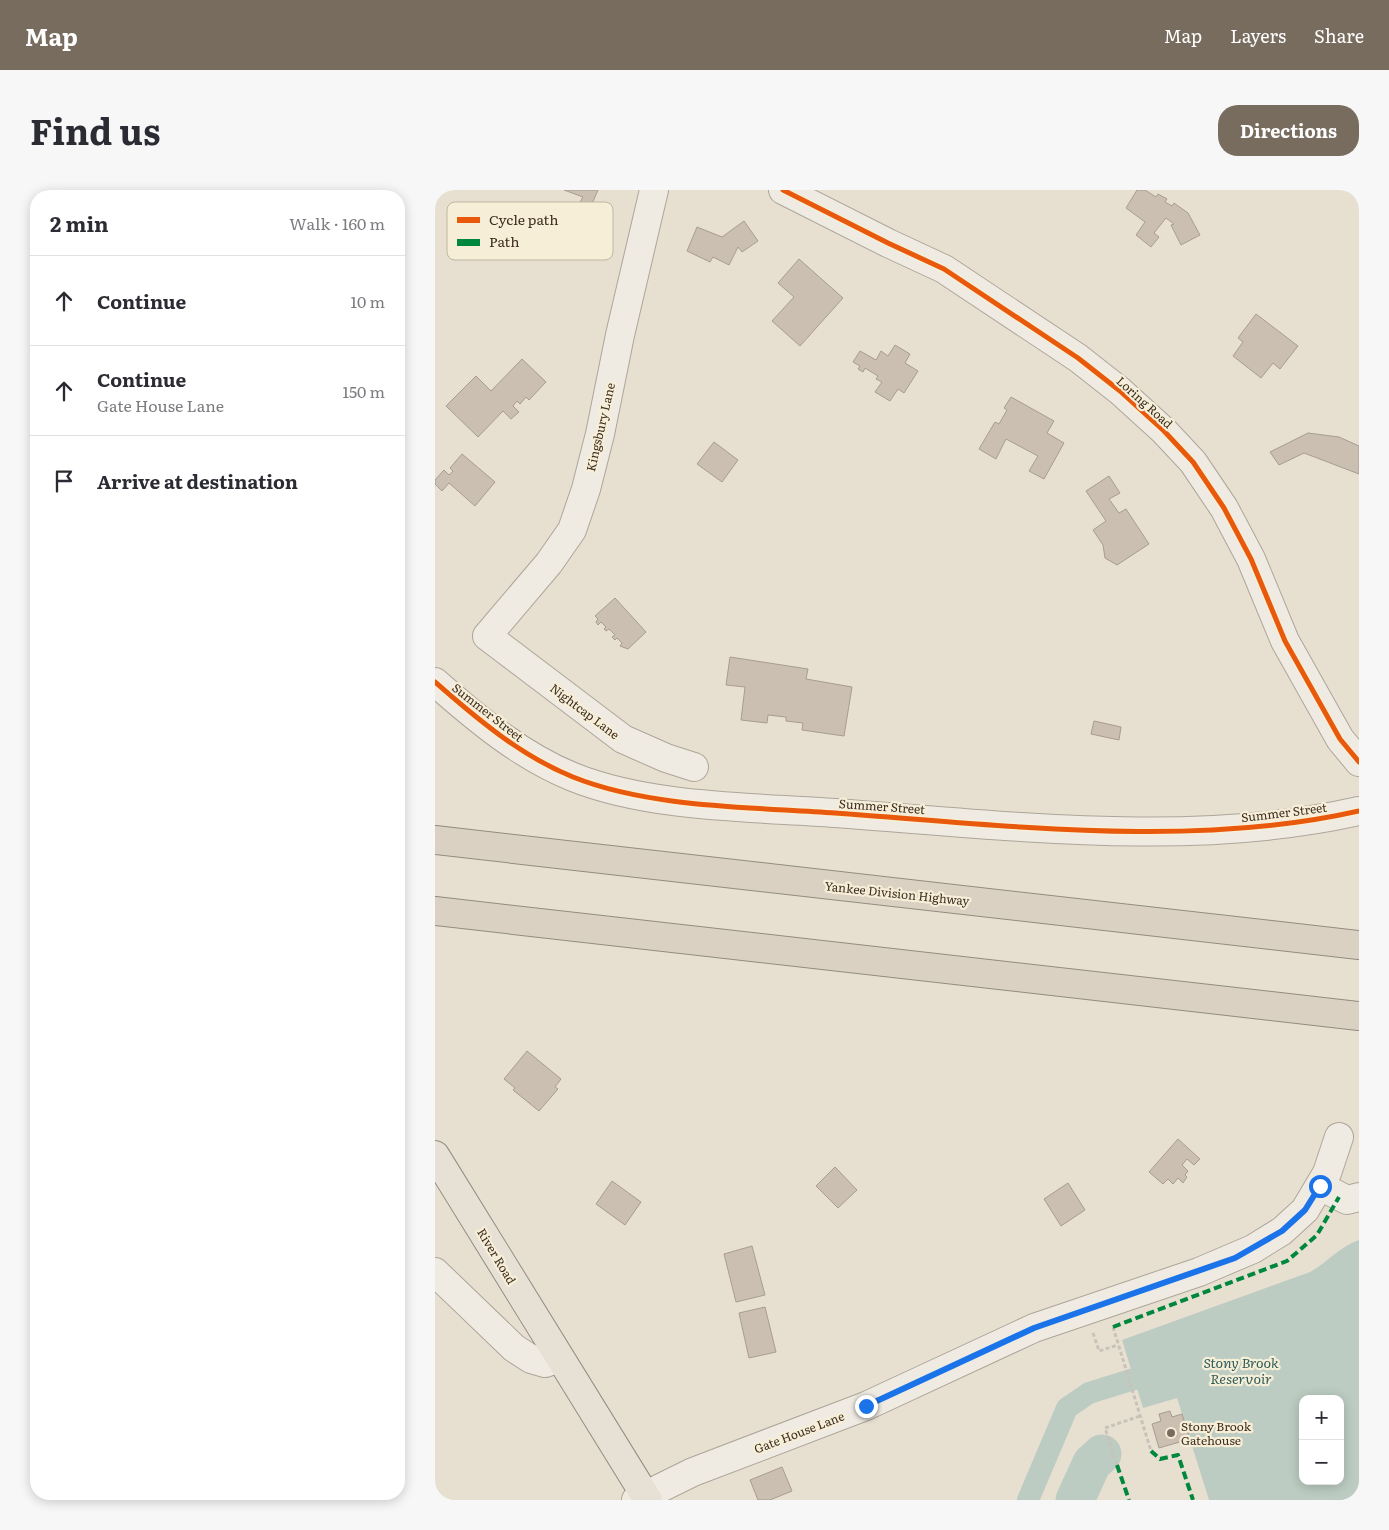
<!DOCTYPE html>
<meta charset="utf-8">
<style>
:root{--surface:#fff;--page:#f7f7f7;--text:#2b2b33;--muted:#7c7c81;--line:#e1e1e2;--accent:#786c5e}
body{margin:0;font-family:Literata,serif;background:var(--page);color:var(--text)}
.controls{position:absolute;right:15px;bottom:15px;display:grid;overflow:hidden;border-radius:10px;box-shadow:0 2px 12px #0003}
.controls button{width:45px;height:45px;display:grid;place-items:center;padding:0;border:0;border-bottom:1px solid var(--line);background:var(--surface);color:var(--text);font:25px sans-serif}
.stop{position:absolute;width:15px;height:15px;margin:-11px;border:4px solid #1a73e8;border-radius:50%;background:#fff}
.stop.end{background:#1a73e8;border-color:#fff;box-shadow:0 1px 5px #0008}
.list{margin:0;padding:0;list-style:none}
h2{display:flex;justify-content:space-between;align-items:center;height:65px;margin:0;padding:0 20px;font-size:21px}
h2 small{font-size:16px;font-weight:400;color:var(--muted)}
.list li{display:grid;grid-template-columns:32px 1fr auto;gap:15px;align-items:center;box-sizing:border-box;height:90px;padding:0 20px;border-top:1px solid var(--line)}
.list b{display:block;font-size:19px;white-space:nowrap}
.list p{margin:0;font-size:16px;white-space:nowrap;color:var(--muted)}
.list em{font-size:16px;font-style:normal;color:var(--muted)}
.icon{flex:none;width:28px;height:28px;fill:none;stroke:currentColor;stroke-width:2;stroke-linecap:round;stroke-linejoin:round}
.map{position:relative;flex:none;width:924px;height:1310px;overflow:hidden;border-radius:20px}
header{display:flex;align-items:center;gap:30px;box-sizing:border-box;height:70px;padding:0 25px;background:var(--accent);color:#fff}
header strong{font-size:24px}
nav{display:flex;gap:28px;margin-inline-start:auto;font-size:18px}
.intro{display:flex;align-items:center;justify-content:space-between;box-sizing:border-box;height:120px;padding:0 30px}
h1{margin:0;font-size:35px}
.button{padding:12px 22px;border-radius:20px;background:var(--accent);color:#fff;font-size:18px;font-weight:700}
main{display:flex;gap:30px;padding:0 30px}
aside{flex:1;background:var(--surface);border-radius:20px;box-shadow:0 2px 12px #0003}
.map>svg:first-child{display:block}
.water{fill:#bcccc2;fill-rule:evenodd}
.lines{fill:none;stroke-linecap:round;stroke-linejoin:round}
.canal{stroke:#bcccc2;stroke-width:22}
.river{stroke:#bcccc2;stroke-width:39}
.building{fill:#cbbfb2;stroke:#a89c90}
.minor-casing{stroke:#ada599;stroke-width:30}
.major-casing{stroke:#928b80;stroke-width:30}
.highway-casing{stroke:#928b80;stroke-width:30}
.path{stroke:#c8c2b9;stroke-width:3;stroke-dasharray:4 2.5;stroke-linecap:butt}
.minor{stroke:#efebe3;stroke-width:28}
.major{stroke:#e6e1d4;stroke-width:28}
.highway{stroke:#dad1c2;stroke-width:28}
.quiet{stroke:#00873e;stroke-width:4;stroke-dasharray:8 4;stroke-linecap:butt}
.cycleway-casing{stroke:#f7eed8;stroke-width:8}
.cycleway{stroke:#e8590c;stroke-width:5}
.route{stroke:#1a73e8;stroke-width:6}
.poi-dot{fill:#786c5e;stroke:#f7eed8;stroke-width:2}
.labels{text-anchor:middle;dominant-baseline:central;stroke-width:4.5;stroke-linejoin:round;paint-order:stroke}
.street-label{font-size:12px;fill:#3d2e20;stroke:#f7eed8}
.poi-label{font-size:12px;fill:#3d2e20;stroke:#f7eed8;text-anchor:start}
.water-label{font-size:14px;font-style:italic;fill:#2f5d5a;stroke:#f7eed8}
.key{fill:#f7eed8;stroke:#bfb4a1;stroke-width:1}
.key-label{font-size:14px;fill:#3d2e20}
</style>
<header>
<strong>Map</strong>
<nav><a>Map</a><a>Layers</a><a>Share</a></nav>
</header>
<div class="intro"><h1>Find us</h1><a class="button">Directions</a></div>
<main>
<aside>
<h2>2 min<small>Walk · 160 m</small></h2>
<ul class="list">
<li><svg class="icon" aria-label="ahead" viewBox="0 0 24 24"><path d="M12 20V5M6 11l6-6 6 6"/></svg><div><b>Continue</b></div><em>10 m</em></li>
<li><svg class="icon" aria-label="ahead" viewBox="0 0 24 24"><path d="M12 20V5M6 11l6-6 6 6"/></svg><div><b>Continue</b><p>Gate House Lane</p></div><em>150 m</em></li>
<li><svg class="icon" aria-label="arrive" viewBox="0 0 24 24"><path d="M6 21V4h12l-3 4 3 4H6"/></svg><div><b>Arrive at destination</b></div></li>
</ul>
</aside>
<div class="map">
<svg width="924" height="1310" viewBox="0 0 924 1310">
<rect width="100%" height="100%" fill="#e7e0d1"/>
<path class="water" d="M924 1050V1310H774L742 1208 708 1218 687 1150 875 1082C893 1072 905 1056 924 1050ZM868 1209H905V1291H868Z
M634 1293 649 1310H626Z"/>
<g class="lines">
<path class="canal" d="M593 1310 632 1218 654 1203 699 1189"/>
<path class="river" d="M640 1310 657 1273 667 1264"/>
</g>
<path class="building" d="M129 0H163L156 16 145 12 148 7Z
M702 0H710L721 7 723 4 732 9 730 12 737 16 739 13 753 23 765 45 746 55 736 35 739 34 731 28 719 43 724 47 716 57 701 45 710 32 691 18Z
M309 31 323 51 307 62 303 57 294 75 278 67 275 72 252 61 262 37 287 47Z
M364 69 408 108 365 156 337 131 359 107 343 93Z
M821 124 863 156 845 179 838 173 826 188 798 166 808 152 803 148Z
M460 155 475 164 470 173 483 181 469 203 463 199 455 211 440 202 447 192 441 189 443 186 430 178 428 182 423 179 425 176 418 172 425 161 441 170 446 161 453 166Z
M87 169 111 192 94 210 91 207 85 214 82 211 78 216 84 222 76 229 68 221 43 247 11 216 41 186 56 201Z
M576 207 619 231 612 243 629 253 609 289 594 281 603 266 571 249 561 269 544 259 560 232 564 234 572 220 569 218Z
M873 243 904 247 924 256V284L869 263 844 275 835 262Z
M279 252 303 270 287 292 262 274Z
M27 264 60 292 40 316 14 293 7 301 0 294V290L9 280 14 285 18 281 15 278Z
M674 286 685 303 674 309 684 323 691 319 714 354 682 375 670 368 668 355 658 340 671 331 651 301Z
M180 408 211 442 193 459 185 456 187 453 182 448 180 450 177 447 180 445 174 439 171 441 169 439 171 437 166 432 163 435 161 432 163 429 160 426Z
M295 467 373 479 371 489 417 497 409 546 367 540 368 533 351 531V527L333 525 332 533 306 530 310 497 291 495Z
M659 531 686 537 684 550 656 544Z
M92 861 126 889 120 897 123 899 104 921 78 900 80 898 69 889Z
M743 949 765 969 759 975 752 969 747 975 753 981 750 985 752 987 748 993 743 988 738 994 733 989 728 994 714 982Z
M400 977 422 1000 403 1018 381 996Z
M177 991 206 1012 190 1035 161 1014Z
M633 993 650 1020 626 1036 609 1009Z
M317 1056 330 1105 301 1112 289 1064Z
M330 1117 341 1162 314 1168 304 1123Z
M735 1221 737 1227 747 1224 755 1249 724 1258 717 1234 726 1231 724 1224Z
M347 1277 357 1301 335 1310H323L315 1290Z"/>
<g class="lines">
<defs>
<path id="minor" d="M219 0 185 145 165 244 151 299 137 340 114 373 52 446 188 549 231 568 259 577
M348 0 453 53 509 79 643 168 685 201 729 241 758 272 789 318 816 369 850 451 905 549 924 572
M0 492C42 529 86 566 138 587 215 618 318 617 400 623 570 635 757 659 924 621
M885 996 912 1010 924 1007
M0 1082 79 1158 96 1169 110 1173 124 1168
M201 1310 258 1282 431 1216 599 1138 764 1082 818 1059 847 1041 870 1020 892 983 904 947"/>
<path id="major" d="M0 965 213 1310"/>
<path id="highway" d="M0 650 924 755
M0 721 924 826"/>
</defs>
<use href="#minor" class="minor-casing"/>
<use href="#major" class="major-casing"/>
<use href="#highway" class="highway-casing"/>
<path class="path" d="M678 1137 716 1261
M658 1143 664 1161 683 1155
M682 1275 670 1238 705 1226"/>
<use href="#minor" class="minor"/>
<use href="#major" class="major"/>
<use href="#highway" class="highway"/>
<path class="quiet" d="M678 1137 852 1071 882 1045 904 1007
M716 1261 725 1269 743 1265 758 1310
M682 1275 694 1310"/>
<defs>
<path id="cycleway" d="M348 0 453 53 509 79 643 168 685 201 729 241 758 272 789 318 816 369 850 451 905 549 924 572
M0 492C42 529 86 566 138 587 215 618 318 617 400 623 570 635 757 659 924 621"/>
</defs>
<use href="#cycleway" class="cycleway-casing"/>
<use href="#cycleway" class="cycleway"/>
</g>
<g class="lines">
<path class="route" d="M431 1216 599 1138 800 1068 847 1041 870 1020 885 996"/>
</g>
<circle class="poi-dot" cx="736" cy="1243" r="5"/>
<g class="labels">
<g class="street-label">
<text transform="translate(710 212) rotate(42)">Loring Road</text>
<text transform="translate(165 237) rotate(-77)">Kingsbury Lane</text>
<text transform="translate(150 521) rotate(37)">Nightcap Lane</text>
<text transform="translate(53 522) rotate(38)">Summer Street</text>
<text transform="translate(447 616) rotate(4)">Summer Street</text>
<text transform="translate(849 622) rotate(-7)">Summer Street</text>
<text transform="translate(462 703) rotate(6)">Yankee Division Highway</text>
<text transform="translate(62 1066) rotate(59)">River Road</text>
<text transform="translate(364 1242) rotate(-21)">Gate House Lane</text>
</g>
<g class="poi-label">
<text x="746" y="1236">Stony Brook<tspan x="746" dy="14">Gatehouse</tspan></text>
</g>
<g class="water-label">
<text x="806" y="1172">Stony Brook<tspan x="806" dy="16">Reservoir</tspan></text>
</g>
</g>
<rect x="12" y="12" width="166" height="58" rx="8" class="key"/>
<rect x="22" y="27" width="23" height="6" fill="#e8590c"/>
<rect x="22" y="49" width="23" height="7" fill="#00873e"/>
<g class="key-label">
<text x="54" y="35">Cycle path</text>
<text x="54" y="57">Path</text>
</g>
</svg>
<div class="controls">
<button>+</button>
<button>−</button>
</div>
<div class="stop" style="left:885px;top:996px"></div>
<div class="stop end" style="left:431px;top:1216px"></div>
</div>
</main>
